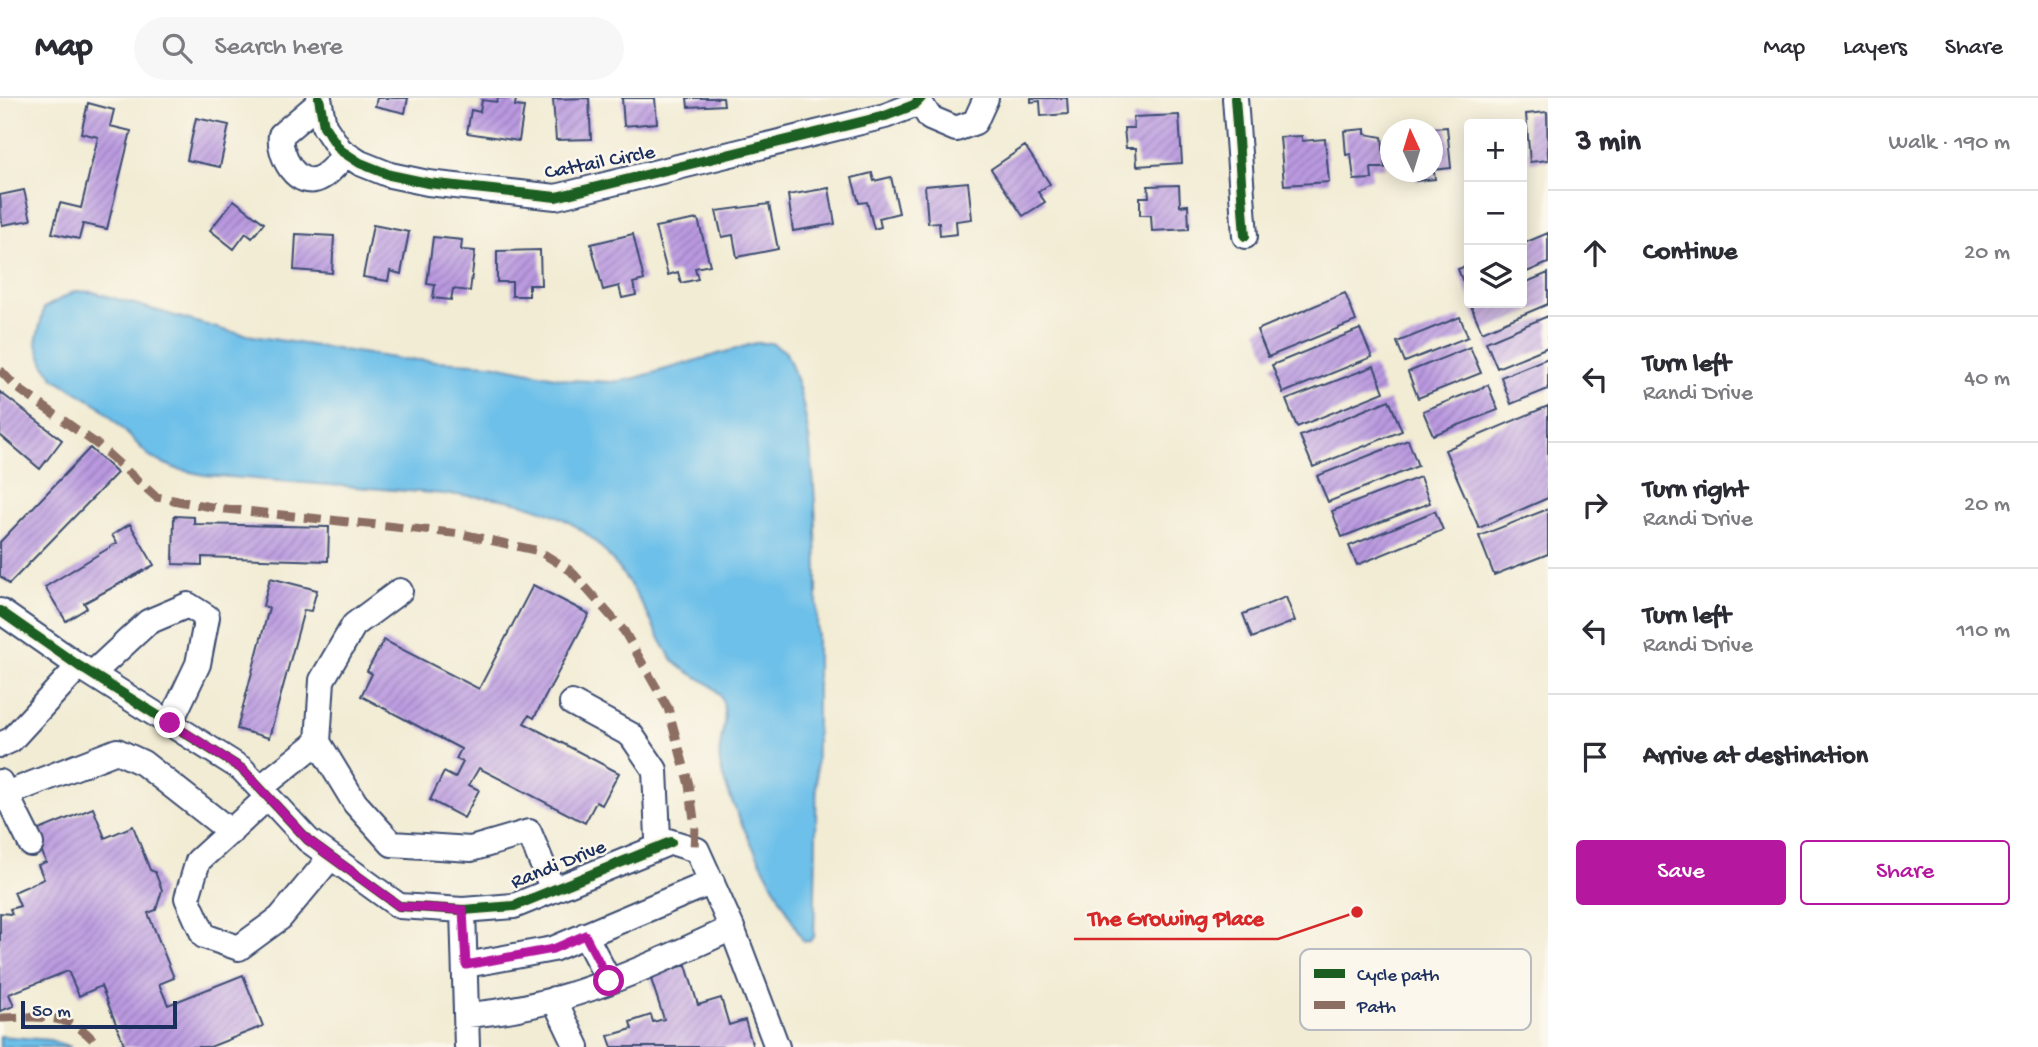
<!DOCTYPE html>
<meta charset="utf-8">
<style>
:root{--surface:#fff;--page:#f7f7f7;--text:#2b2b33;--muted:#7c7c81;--line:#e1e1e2;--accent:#b5179e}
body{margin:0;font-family:"Gochi Hand",sans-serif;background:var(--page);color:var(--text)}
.controls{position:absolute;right:21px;top:21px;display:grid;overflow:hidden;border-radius:7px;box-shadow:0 4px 18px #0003}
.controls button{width:63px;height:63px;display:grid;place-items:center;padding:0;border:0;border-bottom:2px solid var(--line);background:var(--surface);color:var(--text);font:35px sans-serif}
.compass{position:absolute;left:1380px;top:21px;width:63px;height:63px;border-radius:50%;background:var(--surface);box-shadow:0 4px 18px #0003;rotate:356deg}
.scale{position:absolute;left:21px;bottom:18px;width:156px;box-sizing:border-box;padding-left:7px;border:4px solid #1b2f5e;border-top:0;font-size:19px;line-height:24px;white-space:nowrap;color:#1b2f5e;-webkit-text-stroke:5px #fbf7ec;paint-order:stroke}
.stop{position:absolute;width:21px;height:21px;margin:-16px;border:5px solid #b5179e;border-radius:50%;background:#fff}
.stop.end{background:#b5179e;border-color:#fff;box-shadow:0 2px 7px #0008}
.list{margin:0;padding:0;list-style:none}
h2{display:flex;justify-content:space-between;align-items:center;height:91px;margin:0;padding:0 28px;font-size:30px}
h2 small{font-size:23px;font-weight:400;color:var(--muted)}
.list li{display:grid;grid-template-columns:46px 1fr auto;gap:21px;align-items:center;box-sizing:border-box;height:126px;padding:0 28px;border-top:2px solid var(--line)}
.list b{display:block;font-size:26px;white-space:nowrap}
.list p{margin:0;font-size:23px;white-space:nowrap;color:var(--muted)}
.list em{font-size:23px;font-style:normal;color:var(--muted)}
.actions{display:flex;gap:14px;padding:21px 28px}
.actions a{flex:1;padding:16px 0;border:2px solid var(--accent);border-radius:7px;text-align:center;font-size:24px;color:var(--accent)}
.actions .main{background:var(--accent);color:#fff}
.icon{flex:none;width:38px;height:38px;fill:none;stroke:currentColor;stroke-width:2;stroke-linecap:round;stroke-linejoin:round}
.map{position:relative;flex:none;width:1548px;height:949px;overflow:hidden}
header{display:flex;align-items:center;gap:42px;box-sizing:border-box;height:98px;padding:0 35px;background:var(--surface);border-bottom:2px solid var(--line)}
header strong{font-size:33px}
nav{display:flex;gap:38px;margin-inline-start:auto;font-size:24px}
.search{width:490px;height:63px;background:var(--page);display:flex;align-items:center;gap:18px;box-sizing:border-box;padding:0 24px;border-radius:38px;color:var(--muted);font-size:26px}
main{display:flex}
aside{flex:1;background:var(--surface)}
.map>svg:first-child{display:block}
.water{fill:#6dc0e9;stroke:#4478a4;stroke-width:2}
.building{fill:url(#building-hatch)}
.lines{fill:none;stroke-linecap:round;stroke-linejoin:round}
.minor-casing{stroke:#3b4b70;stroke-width:28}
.minor{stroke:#fff;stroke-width:24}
.quiet{stroke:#8d6e63;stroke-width:9;stroke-dasharray:18 9;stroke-linecap:butt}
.cycleway-casing{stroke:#fbf7ec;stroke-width:15}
.cycleway{stroke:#1b5e20;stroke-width:10}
.route{stroke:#b5179e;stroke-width:9}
.labels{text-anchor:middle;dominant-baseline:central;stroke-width:5;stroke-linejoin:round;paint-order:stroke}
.street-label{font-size:21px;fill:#1b2f5e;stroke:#fbf7ec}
.key{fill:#fbf7ec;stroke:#b8bbc1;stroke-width:2}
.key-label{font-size:19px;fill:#1b2f5e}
.leader{fill:none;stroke:#d62828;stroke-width:2.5}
.callout-dot{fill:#d62828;stroke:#fbf7ec;stroke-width:2.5}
.callout-label{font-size:23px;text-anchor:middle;font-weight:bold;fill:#d62828;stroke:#fbf7ec;stroke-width:5;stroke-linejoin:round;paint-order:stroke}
</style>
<header>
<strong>Map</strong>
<div class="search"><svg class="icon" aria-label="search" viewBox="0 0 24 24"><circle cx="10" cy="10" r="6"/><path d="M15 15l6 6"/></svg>Search here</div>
<nav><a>Map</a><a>Layers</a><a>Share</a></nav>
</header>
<main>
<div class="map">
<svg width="1548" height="949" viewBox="0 0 1548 949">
<defs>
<pattern id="building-hatch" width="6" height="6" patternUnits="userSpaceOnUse" patternTransform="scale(1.75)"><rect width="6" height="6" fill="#ba99e0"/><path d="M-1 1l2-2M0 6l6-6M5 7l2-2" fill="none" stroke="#967db9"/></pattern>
</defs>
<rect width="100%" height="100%" fill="#fbf7ec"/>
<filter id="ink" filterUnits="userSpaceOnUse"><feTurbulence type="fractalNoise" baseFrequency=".0143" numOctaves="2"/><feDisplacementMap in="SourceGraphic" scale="14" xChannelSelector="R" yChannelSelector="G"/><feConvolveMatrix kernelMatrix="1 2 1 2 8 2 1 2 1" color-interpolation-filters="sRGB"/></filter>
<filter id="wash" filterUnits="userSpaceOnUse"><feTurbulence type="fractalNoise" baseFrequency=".00686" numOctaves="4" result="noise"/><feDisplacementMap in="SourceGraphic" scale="28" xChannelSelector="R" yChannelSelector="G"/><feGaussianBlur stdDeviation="1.57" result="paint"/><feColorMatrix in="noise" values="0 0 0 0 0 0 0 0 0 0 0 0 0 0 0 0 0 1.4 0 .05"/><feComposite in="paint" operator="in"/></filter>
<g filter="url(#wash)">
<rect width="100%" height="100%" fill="#f2ecd4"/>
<path class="water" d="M75 193 93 194 227 233 259 239 400 261 491 266 570 282 612 284 632 281 756 245H771L785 253C821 324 817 466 817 546 817 644 817 741 814 838L810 843H803C777 792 735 724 721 671 714 647 733 620 720 598 711 581 687 578 674 563 661 547 653 526 643 508 605 441 572 413 496 400L204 377 177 371 151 360 100 308 54 280 44 266 36 244 44 210Z
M0 938 50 942 71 949H0Z"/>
<g id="blocks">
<path class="building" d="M377 0H408L405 15 375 8Z
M498 0H516L515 8 524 9 519 43 467 35 471 12 480 14 482 2 497 4Z
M589 0 591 41 556 42 553 1Z
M622 0H655L657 25 624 28Z
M687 0H723L724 7 688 9Z
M1031 0H1067L1068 16 1041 18 1040 3 1031 4Z
M88 5 114 12 110 28 131 33 107 131 83 126 79 141 52 135 60 105 81 110 98 39 81 35Z
M1547 14 1548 62 1530 64 1526 16Z
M1179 17 1182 65 1137 68 1136 50H1126L1124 30H1134L1133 19Z
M196 20 229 27 220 69 187 62Z
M1447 29 1451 70 1433 72V30Z
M1365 31V36L1382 39 1385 70H1371L1372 81 1354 82 1351 56 1346 57 1344 33Z
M1302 38V43L1325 41 1329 84 1284 87 1280 39Z
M1025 48 1050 86 1038 94 1045 104 1023 118 991 71Z
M1415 74H1434L1435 81 1416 83Z
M872 75 874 83 891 79 899 115 879 120 881 129 874 131 867 104 859 105 852 80Z
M968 84 972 121 956 123 957 136 940 138 939 124 928 125 925 88Z
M1179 87 1180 108 1188 107 1189 131 1152 133 1151 117H1140V99H1149L1148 88Z
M829 90 835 126 793 133 788 97Z
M24 92 31 122 2 127 0 97Z
M234 102 264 125 252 140 246 135 234 151 210 132Z
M769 106 778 151 737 159 733 137 722 139 716 113Z
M698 121 710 167 695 170 698 181 681 185 678 174 668 177 655 129Z
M373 127 409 134 401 176 390 173 388 183 363 179Z
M1548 135V165L1522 176V146Z
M296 136 334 138 332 175 294 172Z
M633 136 644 182 633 185 636 197 622 200 619 188 603 192 591 146Z
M433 139 462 142 461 152 475 153 470 193 453 191 451 202 433 200 435 187 427 186Z
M540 152 541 187H529V198H512V184H497V153Z
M1469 167V200L1458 171Z
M1548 175V206L1482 234 1471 208 1478 205H1522V186Z
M1345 195 1356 223 1268 259 1257 232Z
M1548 218V249L1497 270 1486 244Z
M1460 219 1468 239 1405 264 1397 244Z
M1360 231 1372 259 1283 295 1272 267Z
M1470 249 1481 275 1418 300 1408 274Z
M1548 260V291L1511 306 1501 279Z
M1374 268 1384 294 1297 329 1286 302Z
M1488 287 1498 312 1433 337 1423 313Z
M0 294 62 342 40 371 0 337Z
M1389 302 1402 333 1313 369 1300 338Z
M1548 308V400L1479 430 1445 352Z
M1408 342 1418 368 1328 404 1317 378Z
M90 350 117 375 9 486 0 478V444Z
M1420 379 1430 405 1342 439 1332 413Z
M1548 411V456L1494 477 1479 438Z
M1435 413 1443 432 1357 467 1349 448Z
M174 418 194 419V426L329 429 328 463 202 459V467L173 466Z
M130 426 154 467 84 505 87 510 66 523 45 489 117 445 112 437Z
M270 480 317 492 311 513 304 512 269 640 237 631 269 510 263 508Z
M533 487 589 516 534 620 529 617 524 625 619 675 602 707 596 704 585 725 479 670 469 687 479 692 464 720 430 702 444 674 455 680 463 664 456 661 461 651 361 598 372 576 367 573 384 542 479 591Z
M1286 499 1295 523 1252 540 1243 516Z
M93 710 105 740 133 728 150 772 155 774 162 792 156 812 148 815 174 880 159 886 168 907 243 877 263 928 210 949H117L124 946 101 888 79 898 68 873 9 896 14 908 0 913V815L12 816 10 811 20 808 14 794 44 781 38 767 46 764 34 734Z
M686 867 698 907 721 900 729 927 745 922 753 949H612L608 938 632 931 630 924 651 917 653 924 664 921 650 878Z"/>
</g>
</g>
<g filter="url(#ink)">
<use href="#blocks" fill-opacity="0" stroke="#3b4b70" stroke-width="2"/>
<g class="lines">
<defs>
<path id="minor" d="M319 0 324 28 340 52 360 65 390 77 428 85 556 99 885 18 914 7 921 0
M1235 0 1245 138
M919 3 930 20 956 31 975 24 986 0
M319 5 281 37C278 56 297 94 322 79 331 74 339 63 346 56
M0 513 79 568 242 671 308 742 399 808 463 812 514 808 671 744
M92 576 148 524 188 507 207 519 198 566 170 625
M572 605 631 637 655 672 658 740 697 752 732 830 777 949
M318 644 355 705 392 746 471 751 529 734 553 792
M0 647 11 642 79 568
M0 684 31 746
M260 690 318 644 322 582 354 527 400 493
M6 696 117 653 143 665 231 734
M268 699 198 763 187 800 204 838 239 850 280 820 330 760
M463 812 467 949
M585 837 609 883
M466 867 553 851 712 784
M554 901 577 949
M468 917C562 910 649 869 732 830"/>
</defs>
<use href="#minor" class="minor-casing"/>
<use href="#minor" class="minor"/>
<path class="quiet" d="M0 272 16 289 98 347 156 399 217 410 462 436 539 453 571 473 624 533 668 610 689 687 695 728 694 751
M0 920C41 919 72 913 99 949"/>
<defs>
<path id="cycleway" d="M319 0 324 28 340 52 360 65 390 77 428 85 556 99 885 18 914 7 921 0
M1235 0 1245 138
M0 513 79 568 242 671 308 742 399 808 463 812 514 808 671 744"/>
</defs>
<use href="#cycleway" class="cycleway-casing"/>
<use href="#cycleway" class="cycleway"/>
</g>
</g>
<g class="lines" filter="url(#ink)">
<path class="route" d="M170 625 242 671 308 742 399 808 463 812 466 867 553 851 585 837 609 883"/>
</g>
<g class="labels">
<g class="street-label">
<text transform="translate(600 66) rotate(-11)">Cattail Circle</text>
<text transform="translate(559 768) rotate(-22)">Randi Drive</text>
</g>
</g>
<rect x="1300" y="851" width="231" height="81" rx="10" class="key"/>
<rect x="1314" y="871" width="31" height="9" fill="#1b5e20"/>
<rect x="1314" y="903" width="31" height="8" fill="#8d6e63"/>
<g class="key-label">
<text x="1357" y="882">Cycle path</text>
<text x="1357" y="914">Path</text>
</g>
<path class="leader" d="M1357 814L1278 841H1074"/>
<circle class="callout-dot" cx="1357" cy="814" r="7"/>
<g class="callout-label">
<text x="1176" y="827">The Growing Place</text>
</g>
</svg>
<div class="controls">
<button>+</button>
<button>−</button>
<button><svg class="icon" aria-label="layers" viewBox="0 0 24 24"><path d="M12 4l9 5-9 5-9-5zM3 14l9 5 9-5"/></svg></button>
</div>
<svg class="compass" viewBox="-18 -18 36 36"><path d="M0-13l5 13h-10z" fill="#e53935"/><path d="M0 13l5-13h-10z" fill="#7c7c81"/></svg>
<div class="scale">50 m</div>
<div class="stop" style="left:609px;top:883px"></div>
<div class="stop end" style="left:170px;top:625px"></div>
</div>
<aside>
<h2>3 min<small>Walk · 190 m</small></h2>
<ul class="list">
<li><svg class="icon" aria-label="ahead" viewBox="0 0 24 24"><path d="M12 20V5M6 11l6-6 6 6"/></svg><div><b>Continue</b></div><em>20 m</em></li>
<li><svg class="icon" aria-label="left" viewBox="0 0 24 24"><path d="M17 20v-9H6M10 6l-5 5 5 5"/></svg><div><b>Turn left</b><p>Randi Drive</p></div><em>40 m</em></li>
<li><svg class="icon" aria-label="right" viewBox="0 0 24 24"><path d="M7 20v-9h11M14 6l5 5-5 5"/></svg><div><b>Turn right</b><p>Randi Drive</p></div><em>20 m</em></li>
<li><svg class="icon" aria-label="left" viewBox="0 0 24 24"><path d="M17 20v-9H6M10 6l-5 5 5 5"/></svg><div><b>Turn left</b><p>Randi Drive</p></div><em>110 m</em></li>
<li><svg class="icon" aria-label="arrive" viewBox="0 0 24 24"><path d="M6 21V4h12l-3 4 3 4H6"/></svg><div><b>Arrive at destination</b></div></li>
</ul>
<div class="actions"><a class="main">Save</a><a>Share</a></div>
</aside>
</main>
